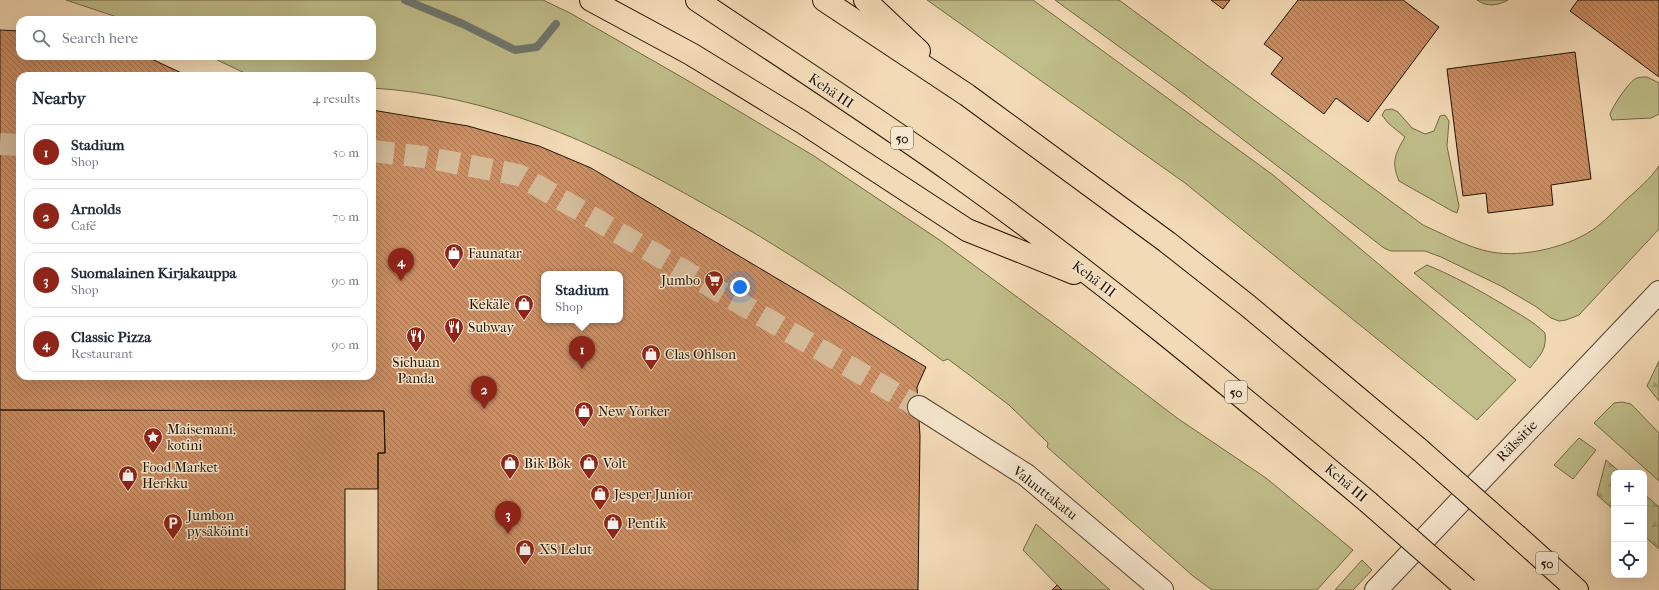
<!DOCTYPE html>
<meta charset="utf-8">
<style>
:root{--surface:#fff;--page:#f2f2f3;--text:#1f2937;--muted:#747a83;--line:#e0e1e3;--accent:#8f2418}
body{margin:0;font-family:"IM FELL French Canon",serif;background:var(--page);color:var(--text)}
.controls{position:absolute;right:12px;bottom:12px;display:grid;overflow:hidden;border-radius:8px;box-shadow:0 4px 16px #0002}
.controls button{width:36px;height:36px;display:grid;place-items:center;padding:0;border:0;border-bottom:1px solid var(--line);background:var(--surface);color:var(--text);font:20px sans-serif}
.you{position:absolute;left:740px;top:287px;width:14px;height:14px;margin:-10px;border:3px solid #fff;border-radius:50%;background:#1a73e8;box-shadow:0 0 0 6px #1a73e833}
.badge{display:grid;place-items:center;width:26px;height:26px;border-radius:50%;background:var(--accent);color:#fff;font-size:13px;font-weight:700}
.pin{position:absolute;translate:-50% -33px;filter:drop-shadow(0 1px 2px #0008)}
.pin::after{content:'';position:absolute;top:21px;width:14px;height:12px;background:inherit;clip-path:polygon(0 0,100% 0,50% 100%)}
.popup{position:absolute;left:541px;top:271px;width:82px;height:52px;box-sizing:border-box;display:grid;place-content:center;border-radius:8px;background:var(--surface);filter:drop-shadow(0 1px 3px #0005);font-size:13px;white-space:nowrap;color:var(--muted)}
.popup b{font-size:15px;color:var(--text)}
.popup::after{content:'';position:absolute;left:50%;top:100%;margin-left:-8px;border:8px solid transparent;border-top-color:var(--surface)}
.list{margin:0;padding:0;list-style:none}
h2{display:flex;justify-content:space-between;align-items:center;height:52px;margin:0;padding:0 16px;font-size:17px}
h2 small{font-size:13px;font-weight:400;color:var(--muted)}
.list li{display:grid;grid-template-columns:26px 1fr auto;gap:12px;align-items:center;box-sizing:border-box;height:56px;margin:0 8px 8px;padding:0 8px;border:1px solid var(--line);border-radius:12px}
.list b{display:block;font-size:15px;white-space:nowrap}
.list p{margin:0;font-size:13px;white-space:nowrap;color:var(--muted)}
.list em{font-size:13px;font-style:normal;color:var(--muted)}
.icon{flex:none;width:22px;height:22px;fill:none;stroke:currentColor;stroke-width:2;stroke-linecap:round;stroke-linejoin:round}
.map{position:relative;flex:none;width:1659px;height:590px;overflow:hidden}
.search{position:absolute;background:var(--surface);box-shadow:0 4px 16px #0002;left:16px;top:16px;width:360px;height:44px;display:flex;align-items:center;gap:10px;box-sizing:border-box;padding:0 14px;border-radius:12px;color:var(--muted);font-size:15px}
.panel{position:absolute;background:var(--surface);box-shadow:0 4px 16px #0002;left:16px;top:72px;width:360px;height:308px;border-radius:12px}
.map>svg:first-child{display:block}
.grass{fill:#c0be8a;stroke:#726845}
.forest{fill:url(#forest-firs);stroke:#726845}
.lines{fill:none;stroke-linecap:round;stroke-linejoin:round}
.stream{stroke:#6d766e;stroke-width:8}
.building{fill:url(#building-back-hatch);stroke:#231300;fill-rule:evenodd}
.minor-tunnel{stroke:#d4bc9b;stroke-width:22;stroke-dasharray:22 11;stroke-linecap:butt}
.minor-casing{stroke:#57452e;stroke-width:24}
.tertiary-casing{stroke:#57452e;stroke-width:24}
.trunk-casing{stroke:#231300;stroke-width:24}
.minor{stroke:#f7e7d0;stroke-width:22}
.tertiary{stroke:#f7e7d0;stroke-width:22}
.trunk{stroke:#f3dab6;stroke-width:22}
.trunk-bridge-casing{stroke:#231300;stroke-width:24;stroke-linecap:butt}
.trunk-bridge{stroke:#f3dab6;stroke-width:22}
.labels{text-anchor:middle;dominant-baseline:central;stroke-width:3;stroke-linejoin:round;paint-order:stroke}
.shield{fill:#f7e7d0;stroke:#63533e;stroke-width:1}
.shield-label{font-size:13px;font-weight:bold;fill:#231300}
.street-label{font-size:14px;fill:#231300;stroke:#f7e7d0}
.poi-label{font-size:14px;fill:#231300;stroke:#f7e7d0;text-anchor:start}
</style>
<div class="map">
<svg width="1659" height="590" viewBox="0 0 1659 590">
<defs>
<pattern id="forest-firs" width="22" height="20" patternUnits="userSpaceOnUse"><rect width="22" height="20" fill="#c0be8a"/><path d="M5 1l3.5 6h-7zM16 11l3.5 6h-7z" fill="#a5a275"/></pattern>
<pattern id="building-back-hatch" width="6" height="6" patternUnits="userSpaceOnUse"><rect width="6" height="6" fill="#cd8e63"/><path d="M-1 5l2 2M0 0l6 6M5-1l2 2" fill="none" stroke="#a6734f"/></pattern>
</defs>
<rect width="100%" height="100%" fill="#f3dab6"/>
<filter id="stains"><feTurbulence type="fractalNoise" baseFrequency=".005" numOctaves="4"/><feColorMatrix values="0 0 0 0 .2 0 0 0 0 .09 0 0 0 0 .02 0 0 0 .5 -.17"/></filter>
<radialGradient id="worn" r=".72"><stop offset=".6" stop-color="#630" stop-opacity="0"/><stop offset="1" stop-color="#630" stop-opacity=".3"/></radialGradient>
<path class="grass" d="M66 0H543L570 13 685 79 814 156 941 241 1066 333 1177 418 1266 478 1353 550 1317 590H1212L1193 576 1047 447 1048 443 1009 405 948 359 943 361C864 301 782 247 695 199 594 142 490 95 372 88V76H251L209 56H372V20H126Z
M927 0H1033L1273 175 1516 380 1477 420 1185 183Z
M1055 0H1119L1423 225C1443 234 1469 248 1491 252 1523 258 1571 247 1598 226 1608 218 1617 208 1627 199 1638 189 1650 179 1659 166V229L1579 315 1566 320 1559 321 1551 318 1535 306 1501 286 1441 257 1425 251H1391L1384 248 1176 88Z
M1477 0H1508C1497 6 1487 7 1477 0Z
M1647 77 1659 83V114L1651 118 1612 120 1610 114C1613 106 1629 81 1637 78 1640 77 1644 77 1647 77Z
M1392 109 1398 112 1412 128 1425 134 1434 131 1440 116 1445 115 1449 121 1447 146 1459 206 1457 213 1452 211 1399 181C1391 162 1395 154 1405 137L1388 123 1382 115 1385 110Z
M1427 265C1454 276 1479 290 1504 305 1519 314 1533 321 1545 333 1547 350 1540 355 1530 368L1414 273Z
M1622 402 1631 404 1659 433V481L1594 423 1614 403Z
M1579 438 1596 450 1573 479 1554 465Z
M1036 524 1110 590H1062L1023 550Z
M1362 560 1372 570 1353 590H1335Z"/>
<path class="forest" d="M1659 361V401L1647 386Z
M1606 460 1621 473H1614V510L1597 495Z
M1644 494 1659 507V549L1644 536Z"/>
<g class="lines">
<path class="stream" d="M405 0 463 24 515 50 537 47 556 24"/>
</g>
<path class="building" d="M1211 0H1230L1223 9Z
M1298 0H1403L1439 27 1368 122 1336 98 1324 114 1271 74 1283 58 1264 44Z
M1578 0H1659V77L1570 11Z
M0 30 20 31V56H145L188 76H20V376H372V110L468 126 539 146 591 168 926 367 917 387 920 436 918 590H378V453H385L384 411 0 410ZM544 274H620V320H544Z
M1575 52 1591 179 1551 185 1553 205 1488 213 1486 193 1463 196 1447 69Z
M0 410 384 411 385 453H378V489H345V590H0Z
M1057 585 1062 590H1052Z"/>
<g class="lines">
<path class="minor-tunnel" d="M0 144 20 145
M372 151 424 157 519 175 919 407"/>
<defs>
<path id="minor" d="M919 407 1026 475 1162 590"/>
<path id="tertiary" d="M1376 590 1659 292"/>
<path id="trunk" d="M591 0 691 54 802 122 967 230 1074 273
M697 0C782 57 869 113 952 172 1097 275 1233 389 1368 502
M824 0 967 95 1167 242 1247 305 1420 450
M865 0 919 51
M1517 536 1577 590"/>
</defs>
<use href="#minor" class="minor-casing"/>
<use href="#tertiary" class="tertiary-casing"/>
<use href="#trunk" class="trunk-casing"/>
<use href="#minor" class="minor"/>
<use href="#tertiary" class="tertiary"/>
<use href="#trunk" class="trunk"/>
<defs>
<path id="trunk-bridge" d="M1420 450 1517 536
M1368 502 1467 589"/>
</defs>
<use href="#trunk-bridge" class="trunk-bridge-casing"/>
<use href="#trunk-bridge" class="trunk-bridge"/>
</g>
<defs>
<symbol id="shop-pin" viewBox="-11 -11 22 30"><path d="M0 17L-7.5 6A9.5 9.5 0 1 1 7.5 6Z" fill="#8f2418" stroke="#f7e7d0"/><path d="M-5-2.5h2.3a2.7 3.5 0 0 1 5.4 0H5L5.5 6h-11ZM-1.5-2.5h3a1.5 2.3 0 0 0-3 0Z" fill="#fff"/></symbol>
<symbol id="supermarket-pin" viewBox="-11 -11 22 30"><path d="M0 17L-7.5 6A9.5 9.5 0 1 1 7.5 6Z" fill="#8f2418" stroke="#f7e7d0"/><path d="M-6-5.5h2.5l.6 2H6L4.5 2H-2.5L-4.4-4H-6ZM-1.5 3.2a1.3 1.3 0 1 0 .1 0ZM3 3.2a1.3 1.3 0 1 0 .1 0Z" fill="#fff"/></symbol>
<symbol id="restaurant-pin" viewBox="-11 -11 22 30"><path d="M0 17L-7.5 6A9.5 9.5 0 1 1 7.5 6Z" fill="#8f2418" stroke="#f7e7d0"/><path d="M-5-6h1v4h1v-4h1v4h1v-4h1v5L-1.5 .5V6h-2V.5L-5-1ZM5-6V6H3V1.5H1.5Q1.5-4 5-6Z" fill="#fff"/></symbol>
<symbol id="sight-pin" viewBox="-11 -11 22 30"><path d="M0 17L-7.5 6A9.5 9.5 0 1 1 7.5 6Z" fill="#8f2418" stroke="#f7e7d0"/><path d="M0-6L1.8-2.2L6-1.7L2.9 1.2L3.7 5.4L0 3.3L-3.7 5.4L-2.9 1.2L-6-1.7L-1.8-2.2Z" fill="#fff"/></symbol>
<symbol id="parking-pin" viewBox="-11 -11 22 30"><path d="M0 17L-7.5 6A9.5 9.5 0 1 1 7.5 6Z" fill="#8f2418" stroke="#f7e7d0"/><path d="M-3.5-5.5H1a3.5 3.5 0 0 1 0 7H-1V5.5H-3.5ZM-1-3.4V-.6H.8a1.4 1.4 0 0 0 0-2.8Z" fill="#fff"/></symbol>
</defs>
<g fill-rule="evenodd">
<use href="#shop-pin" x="443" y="242" width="22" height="30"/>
<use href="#supermarket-pin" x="703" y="269" width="22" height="30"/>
<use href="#shop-pin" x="513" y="293" width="22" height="30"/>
<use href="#restaurant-pin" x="443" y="316" width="22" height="30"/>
<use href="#restaurant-pin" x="405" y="325" width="22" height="30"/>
<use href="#shop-pin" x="640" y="343" width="22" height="30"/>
<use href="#shop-pin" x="573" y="400" width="22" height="30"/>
<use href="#sight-pin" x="142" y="426" width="22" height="30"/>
<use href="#shop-pin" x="499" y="452" width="22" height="30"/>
<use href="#shop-pin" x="578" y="452" width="22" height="30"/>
<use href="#shop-pin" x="117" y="464" width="22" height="30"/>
<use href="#shop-pin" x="589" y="483" width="22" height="30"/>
<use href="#parking-pin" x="162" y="512" width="22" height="30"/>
<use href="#shop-pin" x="602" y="512" width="22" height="30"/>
<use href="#shop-pin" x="514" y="538" width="22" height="30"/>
</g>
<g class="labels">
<g class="shield">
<rect x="891" y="127" width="22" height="22" rx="3"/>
<rect x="1225" y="381" width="22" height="22" rx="3"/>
<rect x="1536" y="552" width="22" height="22" rx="3"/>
</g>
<g class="shield-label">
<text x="902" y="138">50</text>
<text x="1236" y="392">50</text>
<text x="1547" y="563">50</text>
</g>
<g class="street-label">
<text transform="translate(831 91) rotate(34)">Kehä III</text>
<text transform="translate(1094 279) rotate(37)">Kehä III</text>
<text transform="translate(1517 441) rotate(-46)">Rälssitie</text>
<text transform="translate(1346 483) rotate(40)">Kehä III</text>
<text transform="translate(1045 493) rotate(38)">Valuuttakatu</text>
</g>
<g class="poi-label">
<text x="468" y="253">Faunatar</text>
<text x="700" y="280" text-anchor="end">Jumbo</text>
<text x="510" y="304" text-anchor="end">Kekäle</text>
<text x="468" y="327">Subway</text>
<text x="665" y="354">Clas Ohlson</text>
<text x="416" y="362" text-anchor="middle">Sichuan<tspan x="416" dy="16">Panda</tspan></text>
<text x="598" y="411">New Yorker</text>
<text x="167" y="429">Maisemani,<tspan x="167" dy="16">kotini</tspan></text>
<text x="524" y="463">Bik Bok</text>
<text x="603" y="463">Volt</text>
<text x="142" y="467">Food Market<tspan x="142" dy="16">Herkku</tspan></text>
<text x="614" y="494">Jesper Junior</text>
<text x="187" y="515">Jumbon<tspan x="187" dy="16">pysäköinti</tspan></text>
<text x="627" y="523">Pentik</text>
<text x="539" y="549">XS Lelut</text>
</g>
</g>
<rect width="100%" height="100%" filter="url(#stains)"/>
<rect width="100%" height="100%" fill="url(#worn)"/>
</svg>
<div class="controls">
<button>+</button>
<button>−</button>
<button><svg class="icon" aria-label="locate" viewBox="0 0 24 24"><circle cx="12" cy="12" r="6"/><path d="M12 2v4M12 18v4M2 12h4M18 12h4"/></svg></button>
</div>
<div class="you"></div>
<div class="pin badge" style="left:582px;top:369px">1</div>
<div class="popup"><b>Stadium</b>Shop</div>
<div class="pin badge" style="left:484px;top:409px">2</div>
<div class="pin badge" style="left:508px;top:534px">3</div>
<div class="pin badge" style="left:401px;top:281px">4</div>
<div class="search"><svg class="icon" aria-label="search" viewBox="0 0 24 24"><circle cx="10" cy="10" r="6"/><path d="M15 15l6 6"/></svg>Search here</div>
<section class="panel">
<h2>Nearby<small>4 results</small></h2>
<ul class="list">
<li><span class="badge">1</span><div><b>Stadium</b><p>Shop</p></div><em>50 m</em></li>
<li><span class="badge">2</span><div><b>Arnolds</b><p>Café</p></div><em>70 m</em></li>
<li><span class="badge">3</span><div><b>Suomalainen Kirjakauppa</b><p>Shop</p></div><em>90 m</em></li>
<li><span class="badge">4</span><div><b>Classic Pizza</b><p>Restaurant</p></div><em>90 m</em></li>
</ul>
</section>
</div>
